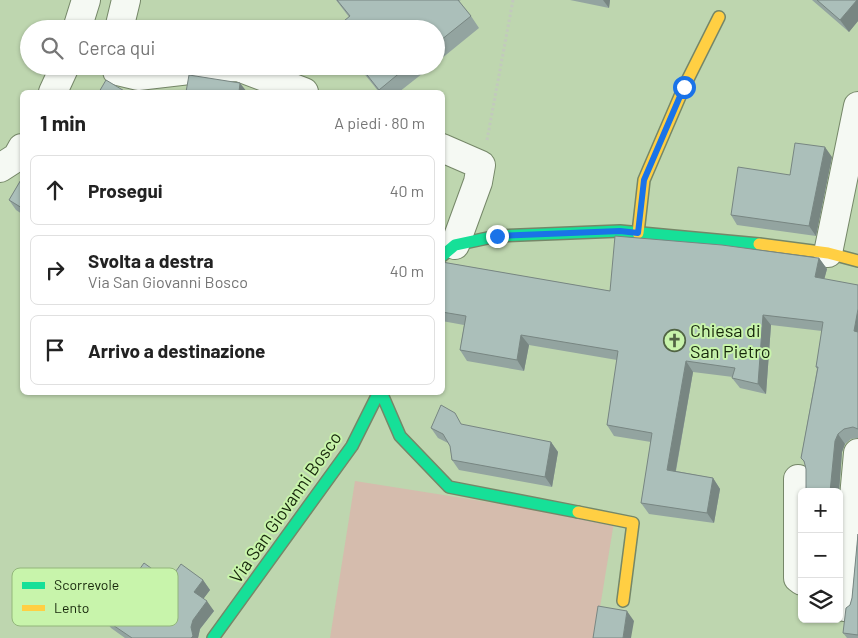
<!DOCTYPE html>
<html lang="it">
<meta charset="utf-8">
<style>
:root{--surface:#fff;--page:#f2f2f2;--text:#222;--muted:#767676;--line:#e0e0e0}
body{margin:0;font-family:Barlow,sans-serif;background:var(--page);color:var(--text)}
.controls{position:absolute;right:15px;bottom:15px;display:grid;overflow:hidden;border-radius:8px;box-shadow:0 1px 4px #0004}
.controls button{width:45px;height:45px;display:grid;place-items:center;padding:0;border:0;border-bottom:1px solid var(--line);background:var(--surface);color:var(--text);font:25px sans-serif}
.stop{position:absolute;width:15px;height:15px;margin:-11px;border:4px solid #1a73e8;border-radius:50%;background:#fff}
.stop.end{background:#1a73e8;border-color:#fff;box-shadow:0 1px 5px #0008}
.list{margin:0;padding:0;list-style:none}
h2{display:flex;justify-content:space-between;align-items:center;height:65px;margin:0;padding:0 20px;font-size:21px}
h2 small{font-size:16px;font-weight:400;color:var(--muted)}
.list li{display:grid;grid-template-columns:32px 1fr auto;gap:15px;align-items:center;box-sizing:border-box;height:70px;margin:0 10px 10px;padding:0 10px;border:1px solid var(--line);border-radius:8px}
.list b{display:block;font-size:19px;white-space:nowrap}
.list p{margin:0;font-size:16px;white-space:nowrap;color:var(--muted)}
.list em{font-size:16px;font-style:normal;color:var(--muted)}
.icon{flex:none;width:28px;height:28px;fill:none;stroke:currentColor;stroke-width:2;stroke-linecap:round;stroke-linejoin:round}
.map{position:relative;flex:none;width:858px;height:638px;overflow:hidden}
.search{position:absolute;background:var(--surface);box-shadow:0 1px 4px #0004;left:20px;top:20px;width:425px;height:55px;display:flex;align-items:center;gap:12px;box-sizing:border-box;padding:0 18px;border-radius:28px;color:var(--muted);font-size:19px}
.panel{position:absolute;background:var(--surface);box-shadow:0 1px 4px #0004;left:20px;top:90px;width:425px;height:305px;border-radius:8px}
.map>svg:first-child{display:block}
.green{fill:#d5bcad}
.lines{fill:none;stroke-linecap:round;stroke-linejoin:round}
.street-casing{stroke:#758768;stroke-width:30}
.fast-casing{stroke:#758768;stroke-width:14}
.slow-casing{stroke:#758768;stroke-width:14}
.path{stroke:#c2c9bd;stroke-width:3;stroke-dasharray:2.5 2.5;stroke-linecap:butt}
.street{stroke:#f5f9f3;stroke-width:28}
.fast{stroke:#16e098;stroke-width:11}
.slow{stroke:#ffcf43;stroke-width:11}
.wall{fill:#93a4a0}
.shaded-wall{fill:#788682}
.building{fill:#abbfba;stroke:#788682}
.route{stroke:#1a73e8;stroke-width:6}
.labels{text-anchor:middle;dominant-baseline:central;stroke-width:4;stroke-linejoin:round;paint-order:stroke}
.poi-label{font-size:18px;fill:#17270b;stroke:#c8f4ab;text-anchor:start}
.street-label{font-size:18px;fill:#17270b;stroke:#c8f4ab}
.key{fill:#c8f4ab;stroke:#93b67b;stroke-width:1}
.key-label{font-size:14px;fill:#17270b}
</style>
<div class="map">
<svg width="858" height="638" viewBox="0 0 858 638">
<rect width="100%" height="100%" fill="#bed6af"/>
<path class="green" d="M355 481 614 522 595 638H330Z"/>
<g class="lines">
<defs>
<path id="street" d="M77 29 86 0
M119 29 126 0
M116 66 117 71 138 76 198 69 238 67 304 92
M53 92 65 66
M442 148 481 165 478 182 455 245
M0 168 17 157 22 148
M828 253 858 106
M798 479V578L802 581
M839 604 844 607 858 453"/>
<path id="fast" d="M442 256 455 245 497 236 620 231 759 244
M381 392 400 436 449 487 578 512
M213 638 352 446 379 392"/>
<path id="slow" d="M638 233 644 180 684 87 719 17
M759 244 828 253 858 261
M578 512 633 523 623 601"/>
</defs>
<use href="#street" class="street-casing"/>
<use href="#fast" class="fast-casing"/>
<use href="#slow" class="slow-casing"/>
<path class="path" d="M487 140 513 0"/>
<use href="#street" class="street"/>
<use href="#fast" class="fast"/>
<use href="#slow" class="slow"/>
</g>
<path class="wall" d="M336 0H461L459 1 471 16 479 28 436 63V29L349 17Z
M570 0H610L609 8Z
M812 0H858V21L849 32Z
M358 66H432L399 92H379Z
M832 157 816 236 737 225 731 215 790 175Z
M22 178V214L16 210 9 200Z
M819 258 827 269 824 279 858 285V438L851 439 845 444 842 452 839 492H806V469L805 463 801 458 817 369 816 367 822 331 771 325 766 394 740 388 732 378 733 377 693 372 676 471 713 478 720 489 714 523 649 514 641 503 651 442 614 436 607 425 617 360 529 345 524 371 467 361 460 350 464 325 442 321V262L610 291Z
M463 425 551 442 558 452 552 487 459 470 452 460 450 446 448 443 438 438 431 428Z
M858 534V638H847L843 633 850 605 852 598Z
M203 580 210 590 203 599 214 611 200 629 198 638H125L111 628 104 619Z"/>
<path class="shaded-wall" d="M603 0H610L609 8Z
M857 0H858V21L849 32 840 20Z
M240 83 247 92H239Z
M825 147 832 157 816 236 809 226Z
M819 258 827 269 822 288 815 277Z
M858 309V337L854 331Z
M763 315 771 325 766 394 758 384Z
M521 335 529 345 524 371 517 360Z
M686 361 693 372 674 480 667 470Z
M838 434 845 444 842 452 839 492H830L835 441Z
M551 442 558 452 552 487 545 477Z
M713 478 720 489 714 523 707 513Z
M203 580 210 590 201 602 194 592Z
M207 601 214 611 200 629 198 638H191V627L193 620Z
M627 611 634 621 631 638H623Z"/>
<path class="building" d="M337 0H458L471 16 436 44V29H334L350 16Z
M817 0H857L840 20Z
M360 66H408L379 90Z
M189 75 240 83 239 92H186Z
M106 80 126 92H99Z
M795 143 825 147 809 226 731 215 738 167 790 175Z
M22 178V208L9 200Z
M615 236 722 245 818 258H819L815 277 858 285V309L854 331 858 332V429L853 427 844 429 838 434 835 441 830 492H806V469L804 461 801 458 818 367H816L823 322 763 315 758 384 732 378 735 368 686 361 667 470 713 478 707 513 641 503 652 433 607 425 618 351 521 335 517 360 460 350 466 316 442 312V262L610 291Z
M441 405 455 413 461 424 551 442 545 477 452 460 450 446 443 434 431 428Z
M858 534V635L843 633 846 608 850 605 852 598Z
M144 563 169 581 181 564 203 580 194 592 207 601 193 620 191 627 193 636 191 638H132L104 619Z
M598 606 627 611 623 638H593Z"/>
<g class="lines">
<path class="route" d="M497 236 620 231 638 233 644 180 684 87"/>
</g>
<defs>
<symbol id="church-ring" viewBox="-11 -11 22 22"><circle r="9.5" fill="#c8f4ab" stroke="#516444" stroke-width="1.5"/><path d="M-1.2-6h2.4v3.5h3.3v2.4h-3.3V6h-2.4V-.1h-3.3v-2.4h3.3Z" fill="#516444"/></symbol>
</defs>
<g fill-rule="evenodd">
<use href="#church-ring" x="662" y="328" width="25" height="25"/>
</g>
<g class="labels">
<g class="poi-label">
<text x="690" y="330">Chiesa di<tspan x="690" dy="21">San Pietro</tspan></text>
</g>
<g class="street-label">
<text transform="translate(285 507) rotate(-55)">Via San Giovanni Bosco</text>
</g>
</g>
<rect x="12" y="568" width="166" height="58" rx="8" class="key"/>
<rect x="22" y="582" width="23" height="7" fill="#16e098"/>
<rect x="22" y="605" width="23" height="6" fill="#ffcf43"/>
<g class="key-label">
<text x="54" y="590">Scorrevole</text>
<text x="54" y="613">Lento</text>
</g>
</svg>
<div class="controls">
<button>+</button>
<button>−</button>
<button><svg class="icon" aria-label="layers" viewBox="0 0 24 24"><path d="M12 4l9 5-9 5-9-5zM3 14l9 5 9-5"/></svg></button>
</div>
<div class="stop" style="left:684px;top:87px"></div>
<div class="stop end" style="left:497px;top:236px"></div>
<div class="search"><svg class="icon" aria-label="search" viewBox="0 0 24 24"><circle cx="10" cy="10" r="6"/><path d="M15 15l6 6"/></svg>Cerca qui</div>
<section class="panel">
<h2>1 min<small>A piedi · 80 m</small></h2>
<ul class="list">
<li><svg class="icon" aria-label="ahead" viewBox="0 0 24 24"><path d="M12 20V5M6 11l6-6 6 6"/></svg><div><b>Prosegui</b></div><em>40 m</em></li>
<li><svg class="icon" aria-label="right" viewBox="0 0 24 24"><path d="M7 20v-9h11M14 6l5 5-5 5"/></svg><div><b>Svolta a destra</b><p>Via San Giovanni Bosco</p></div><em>40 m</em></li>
<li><svg class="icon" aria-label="arrive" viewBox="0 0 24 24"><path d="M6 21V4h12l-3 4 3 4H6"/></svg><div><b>Arrivo a destinazione</b></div></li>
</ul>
</section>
</div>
